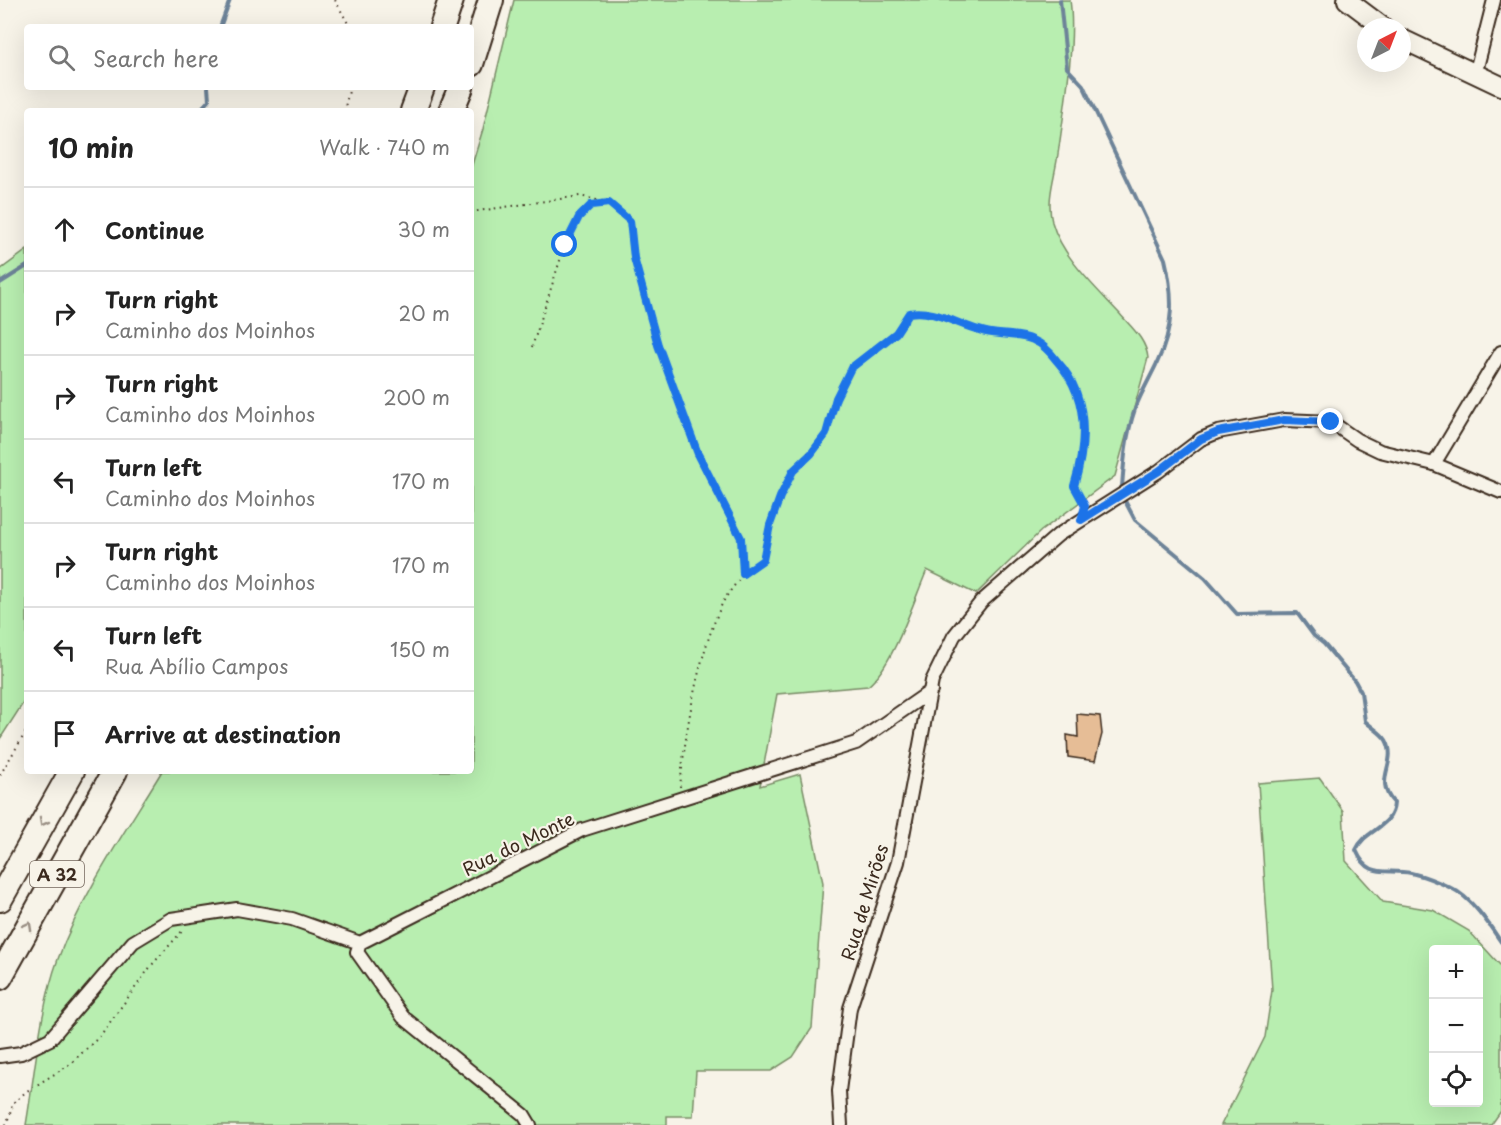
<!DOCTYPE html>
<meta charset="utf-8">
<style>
:root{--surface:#fff;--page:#f2f2f2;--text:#222;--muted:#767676;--line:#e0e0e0}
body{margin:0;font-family:"Playpen Sans",sans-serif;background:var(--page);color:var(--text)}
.controls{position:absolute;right:18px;bottom:18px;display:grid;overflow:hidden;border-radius:6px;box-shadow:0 6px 24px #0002}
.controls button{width:54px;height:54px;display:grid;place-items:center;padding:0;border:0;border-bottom:2px solid var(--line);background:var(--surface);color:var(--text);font:30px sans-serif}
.compass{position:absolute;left:1357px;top:18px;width:54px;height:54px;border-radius:50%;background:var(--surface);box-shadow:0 6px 24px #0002;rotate:42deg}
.stop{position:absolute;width:18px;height:18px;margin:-14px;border:4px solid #1a73e8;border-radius:50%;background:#fff}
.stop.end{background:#1a73e8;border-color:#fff;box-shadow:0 2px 6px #0008}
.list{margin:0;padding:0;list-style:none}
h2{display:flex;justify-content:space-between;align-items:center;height:78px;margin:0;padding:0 24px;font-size:26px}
h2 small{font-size:20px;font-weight:400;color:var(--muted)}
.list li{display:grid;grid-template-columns:39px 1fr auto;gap:18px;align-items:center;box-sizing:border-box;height:84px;padding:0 24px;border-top:2px solid var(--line)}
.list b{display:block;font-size:22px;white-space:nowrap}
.list p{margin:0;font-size:20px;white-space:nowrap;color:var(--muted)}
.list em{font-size:20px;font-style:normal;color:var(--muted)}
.icon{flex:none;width:33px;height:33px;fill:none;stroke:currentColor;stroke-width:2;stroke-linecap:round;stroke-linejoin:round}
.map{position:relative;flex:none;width:1501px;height:1125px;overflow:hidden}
.search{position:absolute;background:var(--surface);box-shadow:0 6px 24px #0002;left:24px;top:24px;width:450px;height:66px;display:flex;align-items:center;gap:15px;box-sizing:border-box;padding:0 21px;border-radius:6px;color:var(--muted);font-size:22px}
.panel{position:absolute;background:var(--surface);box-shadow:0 6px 24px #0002;left:24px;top:108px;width:450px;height:666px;border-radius:6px}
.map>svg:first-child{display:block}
.green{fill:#b8eeb0;stroke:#7a8c67;stroke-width:1.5;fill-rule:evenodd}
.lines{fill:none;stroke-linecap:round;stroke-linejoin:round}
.stream{stroke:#6d8398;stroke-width:4}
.building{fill:#e6bd96;stroke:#3b2a1e;stroke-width:1.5}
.minor-casing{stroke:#3b2a1e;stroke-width:16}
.secondary-casing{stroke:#3b2a1e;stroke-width:22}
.motorway-casing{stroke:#3b2a1e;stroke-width:28}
.path{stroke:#3b2a1e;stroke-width:2;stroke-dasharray:1.5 4.5;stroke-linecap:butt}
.minor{stroke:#f7f3e8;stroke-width:12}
.secondary{stroke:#f7f3e8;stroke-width:18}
.motorway{stroke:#f7f3e8;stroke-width:24}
.oneway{stroke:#998e83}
.route{stroke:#1a73e8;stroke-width:8}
.labels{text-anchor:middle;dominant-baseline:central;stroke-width:4.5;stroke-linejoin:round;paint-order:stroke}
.shield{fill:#f7f3e8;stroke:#73665b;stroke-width:1.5}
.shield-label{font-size:16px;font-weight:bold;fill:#3b2a1e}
.street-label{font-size:18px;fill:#3b2a1e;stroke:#f7f3e8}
</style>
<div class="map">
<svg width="1501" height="1125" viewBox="0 0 1501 1125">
<rect width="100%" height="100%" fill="#f7f3e8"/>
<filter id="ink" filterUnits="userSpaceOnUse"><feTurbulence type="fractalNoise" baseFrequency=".0167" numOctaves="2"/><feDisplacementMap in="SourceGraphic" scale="12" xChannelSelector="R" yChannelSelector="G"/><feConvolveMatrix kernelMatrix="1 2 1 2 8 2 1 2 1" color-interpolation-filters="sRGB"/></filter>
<g filter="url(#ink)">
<path class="green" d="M514 0H1070C1076 40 1064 112 1058 154 1055 177 1046 199 1052 222 1062 257 1095 287 1119 313 1131 327 1146 339 1148 358L1115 476 1041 531 976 594 927 570C914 600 893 666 868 686L777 694 760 786 800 774 823 883 812 1028 793 1057 771 1071H696L693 1116H667V1125H26C35 1073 40 1008 58 959 83 892 125 832 162 771H471V168L483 129Z
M27 250V697L0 739V270Z
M1320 778 1343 811 1346 861 1383 902 1433 910 1469 931 1501 966V1111L1491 1125H1221L1265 1037 1272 990 1258 783ZM1434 950H1478V1102H1434Z"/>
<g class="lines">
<path class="stream" d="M1060 0 1067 68 1083 85 1165 259C1174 296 1174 328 1157 363 1150 378 1141 393 1135 409 1126 435 1124 460 1122 487
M220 27 230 0
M199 111 209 100 208 87
M0 283 27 266
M1125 501 1135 520 1205 578 1237 614 1297 613 1314 636 1324 644 1355 681 1361 692 1365 721C1371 727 1382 733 1386 740 1399 763 1372 779 1394 803 1393 828 1365 829 1356 850 1369 880 1386 868 1411 873 1424 876 1439 882 1451 888 1471 897 1489 924 1501 942"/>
</g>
<path class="building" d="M1077 714 1100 716 1102 734 1095 761 1068 757 1067 735 1078 737Z"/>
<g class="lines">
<defs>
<path id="minor" d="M1475 75 1494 0
M1434 464 1501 352
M0 1056 21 1053 50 1039 133 942 171 919 237 909 292 919 360 943
M530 1125 524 1115 403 1017 357 952 360 943 582 830 856 743 931 691
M841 1125 839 1091 850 1008 898 862 932 681 954 636 981 602 1058 535 1159 471 1201 439 1218 432 1284 420 1331 422 1357 440 1380 451 1434 464 1501 492"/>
<path id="secondary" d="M1347 0 1383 27
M1402 39 1501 86"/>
<path id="motorway" d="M442 27 451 0
M471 64 491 0
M413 111 422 87
M451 111 461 87
M0 899 72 771
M0 977 115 771"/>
</defs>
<use href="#minor" class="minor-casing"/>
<use href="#secondary" class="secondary-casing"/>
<use href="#motorway" class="motorway-casing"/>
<path class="path" d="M335 0 350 27
M344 111 350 87
M471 212 580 196 609 203 631 221 635 258 658 345 698 454 741 538 743 574 763 560 770 525 780 497 793 470 826 434 836 398 851 368 896 333 909 313C934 309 955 323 979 330 995 336 1018 333 1033 340 1043 344 1051 353 1057 361 1089 396 1087 443 1074 486L1084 504
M532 347 565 245 579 217 591 205 606 203
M0 775 27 730
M680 787C686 728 697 659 722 604 727 594 736 584 743 574
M6 1125 14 1102 27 1091 69 1065 100 1036 151 966 184 929"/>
<use href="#minor" class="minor"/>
<use href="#secondary" class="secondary"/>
<use href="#motorway" class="motorway"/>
</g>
<defs><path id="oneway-chevron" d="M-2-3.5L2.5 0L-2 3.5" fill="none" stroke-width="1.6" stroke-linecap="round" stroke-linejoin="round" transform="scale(1.5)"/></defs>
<g class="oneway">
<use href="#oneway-chevron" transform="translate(43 822) rotate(119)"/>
<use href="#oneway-chevron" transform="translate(28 926) rotate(-61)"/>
</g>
</g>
<g class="lines" filter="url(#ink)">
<path class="route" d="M565 245 579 217 591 205 609 203 630 221 634 258 658 345 698 454 741 538 743 574 763 560 770 525 780 497 793 471 811 454 826 434 836 398 851 368 896 333 909 313C934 309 954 323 979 330 995 336 1018 333 1033 340 1043 344 1051 353 1057 361 1089 396 1087 443 1074 486L1085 506 1081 520 1159 471 1201 439 1218 432 1284 420 1331 422"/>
</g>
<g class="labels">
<rect class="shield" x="30" y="861" width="54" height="26" rx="4.5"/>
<g class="shield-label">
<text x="57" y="874">A 32</text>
</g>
<g class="street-label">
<text transform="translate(518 843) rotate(-26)">Rua do Monte</text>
<text transform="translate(864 902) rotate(-73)">Rua de Mirões</text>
</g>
</g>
</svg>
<div class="controls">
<button>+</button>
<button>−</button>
<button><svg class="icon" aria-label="locate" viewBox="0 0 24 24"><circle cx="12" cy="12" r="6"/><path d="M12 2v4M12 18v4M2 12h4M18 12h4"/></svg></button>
</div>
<svg class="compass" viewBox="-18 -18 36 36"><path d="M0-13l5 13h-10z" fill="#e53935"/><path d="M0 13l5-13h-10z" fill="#767676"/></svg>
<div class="stop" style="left:565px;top:245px"></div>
<div class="stop end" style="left:1331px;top:422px"></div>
<div class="search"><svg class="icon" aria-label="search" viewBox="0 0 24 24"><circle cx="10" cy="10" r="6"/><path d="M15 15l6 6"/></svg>Search here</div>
<section class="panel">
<h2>10 min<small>Walk · 740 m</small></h2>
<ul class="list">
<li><svg class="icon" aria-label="ahead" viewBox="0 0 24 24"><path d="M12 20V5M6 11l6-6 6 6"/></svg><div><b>Continue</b></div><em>30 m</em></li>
<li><svg class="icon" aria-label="right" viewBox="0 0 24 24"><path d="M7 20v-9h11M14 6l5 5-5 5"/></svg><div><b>Turn right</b><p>Caminho dos Moinhos</p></div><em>20 m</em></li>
<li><svg class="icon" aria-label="right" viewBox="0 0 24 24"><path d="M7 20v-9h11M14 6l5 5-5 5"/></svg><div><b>Turn right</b><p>Caminho dos Moinhos</p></div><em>200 m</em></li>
<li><svg class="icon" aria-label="left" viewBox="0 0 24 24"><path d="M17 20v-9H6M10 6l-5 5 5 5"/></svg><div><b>Turn left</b><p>Caminho dos Moinhos</p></div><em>170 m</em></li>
<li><svg class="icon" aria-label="right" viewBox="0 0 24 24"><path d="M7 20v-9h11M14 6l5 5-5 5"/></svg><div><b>Turn right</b><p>Caminho dos Moinhos</p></div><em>170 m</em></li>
<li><svg class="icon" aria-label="left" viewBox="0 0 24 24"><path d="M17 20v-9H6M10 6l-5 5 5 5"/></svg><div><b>Turn left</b><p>Rua Abílio Campos</p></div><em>150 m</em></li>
<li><svg class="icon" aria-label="arrive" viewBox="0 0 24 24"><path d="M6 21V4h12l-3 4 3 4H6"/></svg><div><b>Arrive at destination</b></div></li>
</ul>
</section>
</div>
